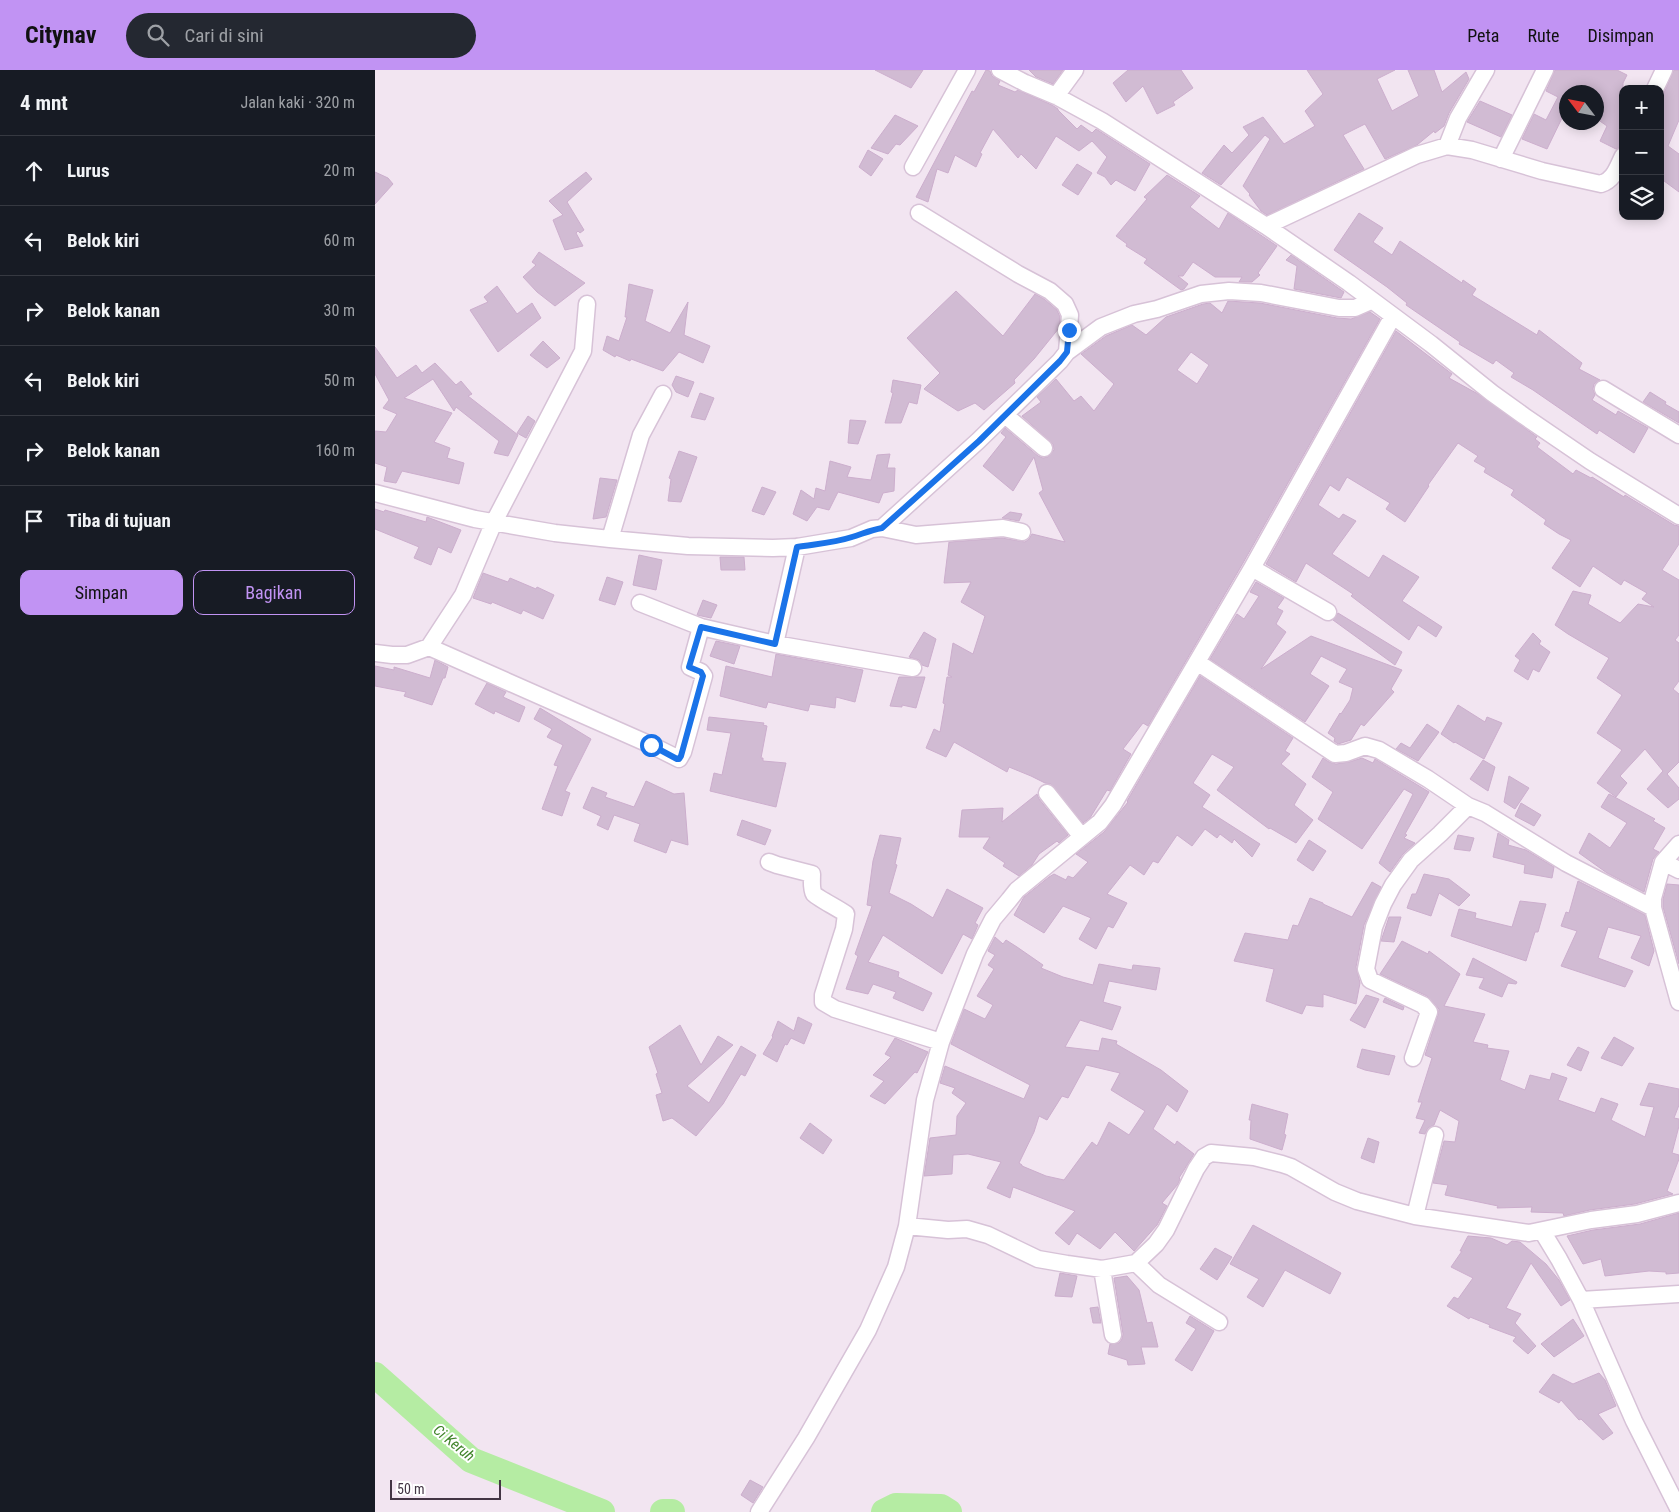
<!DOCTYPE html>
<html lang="id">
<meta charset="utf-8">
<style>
:root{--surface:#171b24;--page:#242831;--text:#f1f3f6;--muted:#9ea1a6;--line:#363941;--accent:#c193f3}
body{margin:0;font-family:"Roboto Condensed",sans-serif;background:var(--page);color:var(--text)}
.controls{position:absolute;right:15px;top:15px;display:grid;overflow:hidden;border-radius:10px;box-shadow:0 2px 12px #0003}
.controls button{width:45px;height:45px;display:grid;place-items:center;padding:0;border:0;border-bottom:1px solid var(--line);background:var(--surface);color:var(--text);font:25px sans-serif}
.compass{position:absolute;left:1184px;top:15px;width:45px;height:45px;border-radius:50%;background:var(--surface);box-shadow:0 2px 12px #0003;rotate:302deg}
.scale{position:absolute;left:15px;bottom:12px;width:111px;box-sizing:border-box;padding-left:5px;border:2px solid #433544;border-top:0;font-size:14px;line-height:18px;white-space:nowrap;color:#433544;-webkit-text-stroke:4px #fff;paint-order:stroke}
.stop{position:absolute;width:15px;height:15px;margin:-11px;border:4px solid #1a73e8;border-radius:50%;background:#fff}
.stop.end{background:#1a73e8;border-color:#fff;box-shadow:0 1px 5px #0008}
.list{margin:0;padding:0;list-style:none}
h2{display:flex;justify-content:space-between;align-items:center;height:65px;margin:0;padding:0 20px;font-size:21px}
h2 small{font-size:16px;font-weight:400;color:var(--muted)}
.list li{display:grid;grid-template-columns:32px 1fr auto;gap:15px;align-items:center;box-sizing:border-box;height:70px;padding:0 20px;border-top:1px solid var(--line)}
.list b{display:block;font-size:19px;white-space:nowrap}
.list em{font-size:16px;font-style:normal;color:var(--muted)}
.actions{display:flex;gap:10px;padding:15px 20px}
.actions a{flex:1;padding:11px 0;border:1px solid var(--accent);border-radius:10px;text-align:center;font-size:18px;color:var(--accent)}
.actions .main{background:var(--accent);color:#111}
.icon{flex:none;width:28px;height:28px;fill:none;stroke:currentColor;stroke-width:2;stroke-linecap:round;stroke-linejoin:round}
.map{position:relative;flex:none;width:1304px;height:1442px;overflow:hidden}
header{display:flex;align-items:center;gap:30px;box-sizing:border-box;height:70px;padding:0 25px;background:var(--accent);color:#111}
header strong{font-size:24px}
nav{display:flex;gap:28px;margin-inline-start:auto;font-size:18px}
.search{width:350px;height:45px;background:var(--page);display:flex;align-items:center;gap:12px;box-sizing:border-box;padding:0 18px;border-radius:28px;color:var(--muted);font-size:19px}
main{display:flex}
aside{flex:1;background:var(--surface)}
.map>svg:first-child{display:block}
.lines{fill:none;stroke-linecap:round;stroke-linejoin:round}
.river{stroke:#b5eca3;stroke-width:26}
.building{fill:#d1bbd3;stroke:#ccaecd;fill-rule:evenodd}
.minor-casing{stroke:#d7c2d7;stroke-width:19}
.minor{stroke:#fff;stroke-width:16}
.route{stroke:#1a73e8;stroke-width:6}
.labels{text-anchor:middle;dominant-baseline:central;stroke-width:4;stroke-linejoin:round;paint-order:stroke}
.water-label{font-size:15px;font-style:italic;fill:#40842a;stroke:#fff}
</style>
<header>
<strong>Citynav</strong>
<div class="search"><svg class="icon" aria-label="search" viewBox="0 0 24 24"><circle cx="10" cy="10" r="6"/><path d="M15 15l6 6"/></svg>Cari di sini</div>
<nav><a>Peta</a><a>Rute</a><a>Disimpan</a></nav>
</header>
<main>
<aside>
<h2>4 mnt<small>Jalan kaki · 320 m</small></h2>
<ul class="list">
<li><svg class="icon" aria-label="ahead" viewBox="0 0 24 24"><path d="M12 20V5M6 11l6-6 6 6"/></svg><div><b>Lurus</b></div><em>20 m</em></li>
<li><svg class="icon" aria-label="left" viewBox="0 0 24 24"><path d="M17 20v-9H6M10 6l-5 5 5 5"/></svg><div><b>Belok kiri</b></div><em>60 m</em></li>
<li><svg class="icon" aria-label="right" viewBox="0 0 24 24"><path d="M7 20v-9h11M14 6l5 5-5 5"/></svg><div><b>Belok kanan</b></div><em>30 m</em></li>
<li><svg class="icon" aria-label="left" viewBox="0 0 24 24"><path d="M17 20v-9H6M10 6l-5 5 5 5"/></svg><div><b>Belok kiri</b></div><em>50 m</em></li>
<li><svg class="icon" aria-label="right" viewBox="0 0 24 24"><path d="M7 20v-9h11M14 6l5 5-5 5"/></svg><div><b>Belok kanan</b></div><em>160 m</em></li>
<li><svg class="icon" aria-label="arrive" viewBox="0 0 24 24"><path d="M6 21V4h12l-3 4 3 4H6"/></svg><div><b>Tiba di tujuan</b></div></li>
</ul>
<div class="actions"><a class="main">Simpan</a><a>Bagikan</a></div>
</aside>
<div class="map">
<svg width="1304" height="1442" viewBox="0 0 1304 1442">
<rect width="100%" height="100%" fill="#f2e5f1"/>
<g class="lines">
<path class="river" d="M0 1305 96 1390 227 1442
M288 1442H297
M509 1442 521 1436 566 1437 574 1442"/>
</g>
<path class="building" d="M500 0H548L536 18Z
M611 0 615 1 617 6 625 11 623 15 640 22 643 20 677 35 683 39V40L702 59 706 55 717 63 721 59 775 94 760 121 741 110 736 115 730 107 722 103 732 87 717 71 704 81 681 66 661 99 646 84 643 88 618 59 605 83 607 84 601 97 580 85 573 103 562 99 553 132 541 127 588 38 597 21 599 22Z
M654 0H688L678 14 661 7Z
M753 0H806L818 18 798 32 800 35 782 44 768 16 751 32 738 13Z
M932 0H1020L1002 9 1017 41 1044 26 1033 0H1059L1067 22 1091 2 1094 9 1074 43 1069 56 1060 63 1059 61 1042 75 1010 89 990 54 968 65 989 99 892 145 886 141 874 125 875 124 868 116 895 69 890 65 846 115 827 103 849 75 857 83 874 65 868 57 888 47 909 74 940 56 930 41 948 24Z
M1180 0H1242L1252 5 1248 13V76L1241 79 1225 71 1232 56 1222 49V22H1192V48L1188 46 1172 79 1147 69 1159 44 1171 50 1183 27 1171 21Z
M1304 0V50L1293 76 1304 84V122L1285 108V32L1299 0Z
M1105 31 1137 45 1126 67 1092 52Z
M520 45 543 56 525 75 521 74 513 84 496 78Z
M493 80 508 89 496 106 484 97Z
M702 94 717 103 703 125 687 115Z
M0 102 13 108 18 114 0 134Z
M211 102 217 109 192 132 209 160 205 163 203 161 201 163 208 176 190 180 178 150 188 145 174 131Z
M792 105 825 126 815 137 844 159 853 143 902 176 883 203 885 205 877 212H864L867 207H840L818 192 808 206H803L813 214 809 219 806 220 769 193 772 189 751 176 752 174 741 166 772 129 769 127Z
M984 143 1008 158 998 172 1017 185 1025 171 1087 213 1088 210 1101 219 1097 225 1162 265 1164 260 1207 293 1204 299 1225 310 1219 314 1218 319 1220 325 1217 330 1241 345 1243 341 1273 358 1259 383 1224 360 1222 364 1158 320 1136 307 1139 303 1121 290 1118 294 1084 274 1085 272 1031 235 1032 233 1012 217 959 180Z
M164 182 210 213 180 236 162 222 148 207 161 195 157 192Z
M916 185 969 222 966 228 919 219 922 196 911 190Z
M254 214 278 220 270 251 295 263 313 232 309 265 335 276 328 293 304 282 288 301 256 289 255 291 241 285 240 287 228 280 232 266 244 271 252 247H250Z
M122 216 142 244 157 233 166 248 123 282 95 240 113 232 109 227Z
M581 221 628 266 660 224 669 229 682 240 685 247 684 258 659 289 639 310 640 313 609 340 600 333 583 341 549 319 565 303 532 268Z
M853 231 885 233 962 248 976 249 995 242 1005 249 868 493 773 656 768 653 748 679 756 684 735 721 732 720 715 748 708 753 676 714 670 713 656 706 634 697 632 702 579 672 571 687 551 678 559 659 565 662 570 634 568 633 572 607H577L573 605 578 573 598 584 610 546 586 532 596 512 569 513 574 472 627 468 650 472 654 469 657 464 690 472 664 423 668 420 659 387 638 421 608 396 631 367 626 363 630 358 663 386 668 388 673 387 679 380 678 374 647 346 666 332 662 327 681 309 699 331 706 326 719 341 739 314 706 284 731 266 757 255 771 265 791 247 828 234 835 233 847 243ZM816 282 834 295 822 314 802 300Z
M1021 261 1077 304 1074 308 1103 324 1162 367 1160 369 1165 373 1162 377 1198 404 1201 400 1216 408 1217 407 1249 427 1250 425 1299 455 1304 456V474L1287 500 1304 510V565L1300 570 1304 573V611L1298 619 1304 624V692L1292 704 1304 718V729L1293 738 1272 719 1288 701 1270 679 1245 706 1252 713 1241 727 1222 713 1247 680 1222 663 1247 625 1222 608 1234 588 1193 564 1180 555 1198 521 1216 525 1213 534 1245 553 1263 534 1279 537 1267 529 1272 523 1249 510 1246 515 1218 496 1205 517 1177 498 1196 470 1184 464 1169 454 1171 450 1136 425 1139 420 1109 402 1111 398 1099 391 1103 386 1083 373 1053 415 1054 416 1030 452 1011 439 1015 433 972 407 964 421 955 415 943 435 964 449 968 444 981 451 957 484 994 508 1008 485 1044 507 1027 531 1067 557 1061 567 1043 555 1034 570 976 526 978 524 931 493 921 512 891 494Z
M168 271 185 288 172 298 155 285Z
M0 277 22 308 41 295 47 303 60 293 81 315 86 311 97 324 93 326 143 365 133 386 119 383 124 371 81 337 79 341 58 309 29 328 77 343 59 372 75 378 72 388 89 393 84 414 27 401 21 413 9 411 12 397 0 393V361L11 362 22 344 8 338 14 330 0 304Z
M301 306 319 312 313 327 301 322 297 315Z
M518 310 546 315 542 334 534 332 526 353H510L518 323 516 322Z
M1275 322 1291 332 1290 334 1304 342V353L1268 332Z
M325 323 339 328 330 350 316 347Z
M153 346 160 351 151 368 142 363Z
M475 350 491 351 483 374 473 373Z
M304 381 322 387 306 432 293 431 296 409 294 408Z
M515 384 512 398H520L519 421 508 423 504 433 463 422 454 440 442 437 432 451 418 444 426 420 439 429 441 418 450 421 455 391 476 397 472 407 496 410 502 385Z
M225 408 242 410 231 447 218 449Z
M387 417 401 422 389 445 377 441Z
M0 439 9 442 10 440 51 452 52 447 86 460 76 483 63 477 56 495 39 488 44 477 0 459Z
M635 442 647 444 644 451 627 448Z
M264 485 287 490 281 520 258 515Z
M345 487H369L370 500H346Z
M108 503 133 512 135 508 161 519 162 517 179 525 168 549 148 540 146 544 117 532 116 534 98 528Z
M232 507 248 512 240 535 224 530Z
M881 512 909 528 902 538 908 541 901 554 911 562 886 599 936 566 1027 600 1016 619 1019 622 989 656 986 654 976 670 963 674 959 671 960 668 953 663 965 643 966 644 975 630 978 618 964 612 972 599 946 586 935 604 954 616 930 652 835 589 862 544 869 549 884 526 875 522Z
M328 530 342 535 336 548 322 545Z
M963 543 1027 582 1020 595 958 550Z
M549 562 561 569 553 597 547 595 544 590 534 587Z
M1158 563 1166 571 1164 574 1175 582 1164 602 1158 599 1153 610 1139 601 1145 590 1140 586Z
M341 571 365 576 359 594 335 586Z
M401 584 488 600 480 632 461 627 460 638 435 634 433 641 393 632 391 638 345 626 351 596 397 607Z
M60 590 73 597 70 608H68L57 635 29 626 31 622 0 616V596L19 600V597L55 608Z
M825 606 918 668 910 681 915 684 906 694 931 714 919 735 938 750 921 773 895 758 894 759 842 720 859 697 837 684 818 713 835 725 827 737 885 774 877 787 859 769 857 773 845 764 842 768 830 759 817 776 802 765 783 793 778 791 769 805 755 795 732 824 752 833 738 858 733 856 721 879 704 869 716 848 688 836 669 863 639 845 649 827 674 807 679 804 691 810 693 806 698 808 713 792 701 784 729 762 753 732 752 731Z
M524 607H550L541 638 527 635V637L515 636Z
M112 613 131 622 128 627 150 637 144 652 120 641 119 644 100 634Z
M1083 635 1110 652 1112 647 1127 653 1109 689 1080 672 1079 673 1066 664Z
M165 638 216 669 190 721 195 723 187 746 167 739 183 696 179 695 188 675 172 667 177 659 159 649Z
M334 647 389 653 388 655 392 656 386 688H388V691L411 693 401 737 335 721 339 703 347 705 356 663 332 660Z
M1052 654 1064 662 1043 691 1021 679 1026 673 1035 678Z
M948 688 954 692 961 694 974 692 987 688 998 693 1000 689 1054 722 1030 764 1032 765 1029 768 1040 773 1028 784 1015 802 1004 793 1038 724 1029 719 987 779 943 749 958 722 937 707Z
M1108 690 1120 697 1113 721 1095 709Z
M1134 706 1154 718 1140 739 1129 732Z
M271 711 299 724 309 723 313 775 296 770 291 783 259 771 265 754 239 745 233 760 222 755 226 746 208 738 217 717 232 723 230 727 259 737Z
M662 724 664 729 693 765 684 773 682 771 664 784 657 795 644 806 628 796 630 793 608 778 615 767H584L587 740 628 738 627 752Z
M1234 724 1280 749 1278 751 1290 758 1278 779 1284 782 1278 789 1269 822 1232 803 1204 783 1214 763 1235 778 1252 753 1226 737Z
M1146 733 1166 745 1159 756 1140 746Z
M367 750 396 760 390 775 362 765Z
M1123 763 1134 770 1133 775 1151 780 1179 797 1177 808 1149 803 1150 795 1118 787Z
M505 765 526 768 520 794 522 795 514 823 536 834 558 848 572 819 608 838 600 853 603 855 597 869 588 864 567 904 508 865 493 892 524 902 523 907 557 923 548 941 518 928 521 922 498 914 493 924 471 919 483 886 480 884 497 836 492 835 498 791Z
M1083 765 1099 768 1095 781 1079 779Z
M934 770 951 781 938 801 922 790Z
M1049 804 1074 809 1095 825 1084 836 1064 823 1056 846 1032 838 1037 824H1041Z
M1203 811 1270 845 1279 881 1274 896 1256 888 1266 866 1233 857 1223 888 1258 901 1250 917 1186 896 1202 861 1186 856 1191 842 1194 843Z
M997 812 1006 817 989 855 981 897 985 913 981 934 948 924V937L931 935 927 944 891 931 899 899 859 891 870 863 913 870 918 855 923 856 935 828 948 833V834L977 847Z
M1292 814 1304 815V894L1288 837V829Z
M1145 831 1171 834 1163 862H1160L1151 891 1076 866 1084 839 1101 843 1100 848 1137 857Z
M1014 847H1026L1019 872 1006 871Z
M620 867 628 874 631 870 642 877 668 895 666 898 688 907 718 915 724 894 757 900 758 895 785 898 781 920 734 911 728 932 746 937 737 960 705 950 690 977 724 981 727 968 742 971 741 974 786 1000 813 1021 802 1042 792 1034 778 1059 800 1075 802 1071 819 1084 804 1108 805 1109 803 1114 787 1133 792 1136 782 1155 759 1181 740 1162 725 1179 702 1163 694 1175 680 1163 700 1141 638 1117 635 1128 612 1118 626 1092 593 1084 578 1085 577 1104 549 1106 555 1068 581 1065 582 1046 591 1033 577 1023 580 1018 565 1013 570 996 649 1029 655 1015 576 974 589 939 610 949 618 935 602 926 619 899 613 895 620 885 613 881ZM711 995 745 1003 736 1020 770 1041 754 1065 734 1052 722 1076 717 1072 689 1110 671 1106 647 1096V1095L644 1093 659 1062 664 1046 672 1050 687 1026 693 1028Z
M1027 871 1053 884 1054 881 1085 904 1069 936 1110 944 1098 972 1113 975 1112 978 1134 981 1125 1010 1150 1020 1155 1005 1175 1010 1177 1003 1192 1008 1183 1030 1220 1043 1226 1028 1243 1034 1236 1050 1270 1067 1279 1037 1265 1035 1274 1013 1304 1019V1035L1299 1048 1304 1049V1056L1297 1083 1304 1085V1089L1292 1121 1298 1124 1260 1134 1215 1140 1189 1146 1188 1143 1156 1142 1157 1137 1122 1138 1123 1136 1070 1125 1073 1115 1058 1113 1069 1071 1080 1072 1084 1051 1065 1040 1059 1055 1053 1058 1050 1064 1044 1063 1050 1050 1041 1048 1047 1032H1043L1057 988 1050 985 1063 945 1064 939 1052 926 1005 904Z
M1098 888 1142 912 1141 914 1133 913 1127 927 1104 918 1109 908 1091 905Z
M991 925 1004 929 990 958 975 950Z
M1010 928 1029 937 1028 940 1008 932Z
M423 947 437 954 429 974 416 968 412 975 410 974 402 992 388 984 398 967 397 966 403 951 419 961Z
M305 955 326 995 343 966 358 975 312 1016 334 1033 366 976 381 985 370 1006 366 1004 348 1034 321 1066 297 1048 288 1051 281 1025 287 1023 281 1004 283 1003 274 977Z
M1239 967 1259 978 1247 996 1226 988Z
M520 968 553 982 542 1003 540 1002 510 1034 495 1026 509 1011 498 1005 516 987 510 984Z
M1203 977 1214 982 1206 1001 1192 995Z
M987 979 1020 986 1014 1005 990 1000 982 997Z
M877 1034 913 1044 909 1064 911 1065 907 1080 875 1069 876 1050H874Z
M435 1053 457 1070 448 1084 425 1068Z
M993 1068 1004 1072 999 1093 986 1088Z
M1304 1143V1203L1291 1204V1202L1274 1201 1230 1206 1226 1189 1208 1194 1192 1166 1218 1160 1265 1154Z
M878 1155 966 1203 955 1224 910 1200 888 1237 872 1227 884 1209 855 1194Z
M1093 1166 1116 1168 1132 1175 1137 1171 1145 1172 1171 1194 1184 1210 1195 1230 1186 1236 1156 1193 1131 1238 1146 1244 1140 1253 1161 1276 1153 1284 1138 1271 1141 1267 1114 1257 1115 1255 1095 1247 1094 1249 1072 1236 1079 1227 1083 1229 1098 1208 1076 1197 1087 1181H1085Z
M840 1178 857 1187 842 1210 825 1199Z
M685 1203 702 1206 697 1227 680 1226Z
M752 1206 764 1220 772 1253 777 1252 783 1277H766L770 1294 753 1295 752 1290 733 1284 735 1274 744 1273 747 1269 748 1264 739 1208Z
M723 1237 726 1253H718L715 1238Z
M815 1246 839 1261 817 1301 800 1290 821 1259 811 1253Z
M1198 1249 1209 1266 1179 1287 1166 1274Z
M1224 1303 1230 1310 1241 1336 1223 1344 1238 1363 1228 1370 1206 1349 1204 1350 1186 1330 1184 1333 1164 1322 1178 1304 1198 1314Z
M375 1410 388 1417 378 1433 366 1425Z"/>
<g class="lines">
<defs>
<path id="minor" d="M625 0 650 13 681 26 727 51 891 156 974 213 1056 274 1117 323 1149 346 1215 391 1304 446
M1280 19 1289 0
M681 26 700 0
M1072 76 1083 48 1111 0
M1126 89 1170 0
M538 97 592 0
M544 143 643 204 675 221 690 234 695 245 692 282
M891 156 1042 85 1072 76 1097 80 1167 101 1226 114C1239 110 1242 98 1248 86
M1228 319 1304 365
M630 345 669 378
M0 423 100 449 180 463 235 469 313 476 398 478 422 477 476 468 497 459 507 458 603 371 685 291 692 282 726 257 759 244 782 239 826 224 854 221 886 223 964 238H980L996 231
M507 458 541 465 628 458 647 462
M235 469 266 365 288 324
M877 498 953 542
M265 533 326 557
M400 574 422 477
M54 577 276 675 304 689 308 682 329 606 326 602 315 597 326 557 400 574 538 598
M0 583 17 585H32L54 577 88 525 119 452 208 281 212 234
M822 592 960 684 971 683 990 676 1004 680 1053 709 1093 736 1110 743 1191 793 1278 838
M672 723 707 767
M1304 774 1288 792 1278 828V838L1304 932
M394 792 402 795 437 804C437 810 436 819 439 824 441 827 466 840 471 844L469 859 448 925V932L460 939 566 972
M1288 792 1304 800
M1038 988 1054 942 1048 935 995 910 991 899 999 857 1008 834 1018 815 1036 790 1065 764 1093 736
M1040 1146 1060 1065
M532 1156 573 1160 592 1159 613 1165 663 1189 692 1194 727 1199 761 1193 781 1174 791 1160 821 1099 829 1087 836 1083 879 1087 907 1094 916 1097 960 1122 982 1131 1040 1146 1154 1163 1216 1150 1262 1144 1304 1133
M1167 1161 1184 1189 1206 1230 1259 1351 1304 1440
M761 1193 784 1215 844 1252
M727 1199 738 1265
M1206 1230 1304 1224
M384 1442 431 1368 493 1260 521 1197 532 1156 550 1030 566 972 600 884 618 849 634 830 642 820 725 752 738 735 877 498 1018 246"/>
</defs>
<use href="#minor" class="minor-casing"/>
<use href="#minor" class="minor"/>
</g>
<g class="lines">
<path class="route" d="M276 675 302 689H304L306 686 328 606 326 602 314 597 326 557 400 574 422 477C440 474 459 473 477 467 487 464 496 460 507 458L604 371 685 291 692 282 694 260"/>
</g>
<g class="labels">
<g class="water-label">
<text transform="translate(79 1373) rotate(39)">Ci Keruh</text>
</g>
</g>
</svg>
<div class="controls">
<button>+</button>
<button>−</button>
<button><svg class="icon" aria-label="layers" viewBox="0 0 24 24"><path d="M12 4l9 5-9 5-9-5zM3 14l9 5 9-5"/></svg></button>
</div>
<svg class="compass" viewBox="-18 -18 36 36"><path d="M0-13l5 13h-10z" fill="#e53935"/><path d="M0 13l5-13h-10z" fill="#9ea1a6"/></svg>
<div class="scale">50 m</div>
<div class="stop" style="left:276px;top:675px"></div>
<div class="stop end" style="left:694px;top:260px"></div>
</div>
</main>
